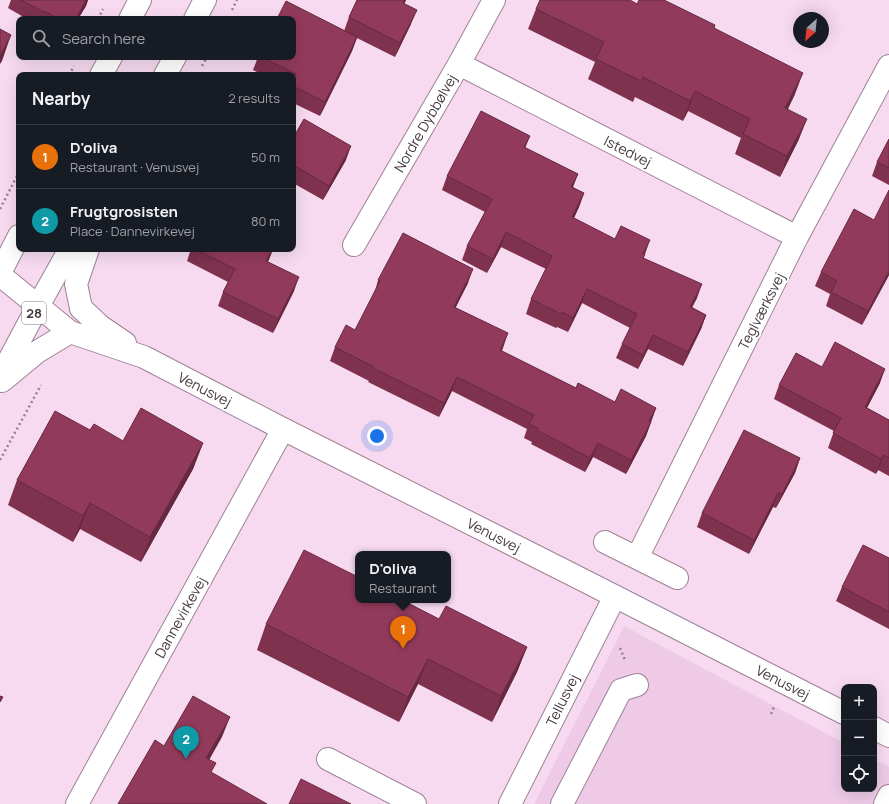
<!DOCTYPE html>
<meta charset="utf-8">
<style>
:root{--surface:#171b24;--page:#20242c;--text:#f1f3f6;--muted:#9ea1a6;--line:#363941;--accent:#6f6733}
body{margin:0;font-family:Manrope,sans-serif;background:var(--page);color:var(--text)}
.controls{position:absolute;right:12px;bottom:12px;display:grid;overflow:hidden;border-radius:8px;box-shadow:0 4px 16px #0002}
.controls button{width:36px;height:36px;display:grid;place-items:center;padding:0;border:0;border-bottom:1px solid var(--line);background:var(--surface);color:var(--text);font:20px sans-serif}
.compass{position:absolute;left:793px;top:12px;width:36px;height:36px;border-radius:50%;background:var(--surface);box-shadow:0 4px 16px #0002;rotate:207deg}
.you{position:absolute;left:377px;top:436px;width:14px;height:14px;margin:-10px;border:3px solid #fff;border-radius:50%;background:#1a73e8;box-shadow:0 0 0 6px #1a73e833}
.badge{display:grid;place-items:center;width:26px;height:26px;border-radius:50%;background:var(--accent);color:#fff;font-size:13px;font-weight:700}
.pin{position:absolute;translate:-50% -33px;filter:drop-shadow(0 1px 2px #0008)}
.pin::after{content:'';position:absolute;top:21px;width:14px;height:12px;background:inherit;clip-path:polygon(0 0,100% 0,50% 100%)}
.popup{position:absolute;left:355px;top:551px;width:96px;height:52px;box-sizing:border-box;display:grid;place-content:center;border-radius:8px;background:var(--surface);filter:drop-shadow(0 1px 3px #0005);font-size:13px;white-space:nowrap;color:var(--muted)}
.popup b{font-size:15px;color:var(--text)}
.popup::after{content:'';position:absolute;left:50%;top:100%;margin-left:-8px;border:8px solid transparent;border-top-color:var(--surface)}
.list{margin:0;padding:0;list-style:none}
h2{display:flex;justify-content:space-between;align-items:center;height:52px;margin:0;padding:0 16px;font-size:17px}
h2 small{font-size:13px;font-weight:400;color:var(--muted)}
.list li{display:grid;grid-template-columns:26px 1fr auto;gap:12px;align-items:center;box-sizing:border-box;height:64px;padding:0 16px;border-top:1px solid var(--line)}
.list b{display:block;font-size:15px;white-space:nowrap}
.list p{margin:0;font-size:13px;white-space:nowrap;color:var(--muted)}
.list em{font-size:13px;font-style:normal;color:var(--muted)}
.icon{flex:none;width:22px;height:22px;fill:none;stroke:currentColor;stroke-width:2;stroke-linecap:round;stroke-linejoin:round}
.map{position:relative;flex:none;width:889px;height:804px;overflow:hidden}
.search{position:absolute;background:var(--surface);box-shadow:0 4px 16px #0002;left:16px;top:16px;width:280px;height:44px;display:flex;align-items:center;gap:10px;box-sizing:border-box;padding:0 14px;border-radius:8px;color:var(--muted);font-size:15px}
.panel{position:absolute;background:var(--surface);box-shadow:0 4px 16px #0002;left:16px;top:72px;width:280px;height:180px;border-radius:8px}
.map>svg:first-child{display:block}
.built{fill:#eecae6}
.lines{fill:none;stroke-linecap:round;stroke-linejoin:round}
.minor-casing{stroke:#9d8297;stroke-width:24}
.major-casing{stroke:#9d8297;stroke-width:24}
.path{stroke:#958190;stroke-width:2.5;stroke-dasharray:2 3;stroke-linecap:butt}
.minor{stroke:#fff;stroke-width:22}
.major{stroke:#fff;stroke-width:22}
.wall{fill:#7e324e}
.shaded-wall{fill:#662940}
.building{fill:#923a5b;stroke:#662940}
.labels{text-anchor:middle;dominant-baseline:central;stroke-width:4;stroke-linejoin:round;paint-order:stroke}
.shield{fill:#fff;stroke:#7b7379;stroke-width:1}
.shield-label{font-size:13px;font-weight:bold;fill:#433740}
.street-label{font-size:14px;fill:#433740;stroke:#fff}
</style>
<div class="map">
<svg width="889" height="804" viewBox="0 0 889 804">
<rect width="100%" height="100%" fill="#f7daf0"/>
<path class="built" d="M624 626 844 743V789H874V759L889 767V804H534Z"/>
<g class="lines">
<defs>
<path id="minor" d="M459 64 797 237
M354 245 459 64 494 0
M0 275 70 332 144 357 283 429 579 578 844 713
M81 308 100 326 125 343
M605 542 677 578
M637 558 797 237 889 66
M874 728 889 736
M328 759 415 804
M77 804 283 429
M510 804 615 596
M562 804 591 748 621 690 637 685
M885 804 889 796"/>
<path id="major" d="M130 19 140 0
M195 19 205 0
M101 75 111 57
M165 75 175 57
M0 273 19 236
M81 308 76 284 88 249
M0 377 38 306 70 249
M2 381 37 352 70 332"/>
</defs>
<use href="#minor" class="minor-casing"/>
<use href="#major" class="major-casing"/>
<path class="path" d="M232 10 237 0
M98 19 103 9
M202 66 207 57
M69 75 74 66
M0 209 19 172
M0 460 41 385
M620 648 625 660
M771 714 774 707"/>
<use href="#minor" class="minor"/>
<use href="#major" class="major"/>
</g>
<path class="wall" d="M11 0H88L86 6 78 19H27L8 8Z
M357 0H406L404 4 411 24 395 57 357 38 352 51 320 116 293 103V75H263L253 70 258 57H293L344 31 349 17Z
M637 4 714 28 795 94 788 109 799 139 780 177 735 154 741 138 688 111 683 121 635 97 633 102 588 79 595 62 528 29 536 9Z
M530 136 525 148 578 174 573 187 584 193 579 207 574 218 644 258 697 298 692 307 706 315 701 329 683 366 648 349 638 369 616 358 622 344 630 328 582 303 568 332 557 327 556 328 526 314 531 299 546 269 501 247 487 273 462 260 467 246 485 212 442 190 447 176Z
M293 138 346 160 323 200 293 183Z
M889 139V185L872 176 877 162Z
M191 249H273L268 262 294 291 273 333 218 306 223 292 228 282 187 261Z
M821 272 889 275 862 325 826 306 830 294 815 286Z
M378 280 468 283 455 308 503 348 501 351 576 388 615 402 656 408 646 436 626 474 593 457 585 472 531 444 532 442 524 438 527 429 452 391 439 417 368 382 369 381 330 361 335 347 355 330 374 295Z
M822 367 880 383 867 408 889 420V476L878 470 876 474 828 448 834 431 774 399 779 385Z
M90 430 123 441 203 443 193 469 141 562 80 529 73 542 8 505 17 480Z
M800 458 795 473 776 508 773 507 749 554 697 527 702 513Z
M889 558V629L836 601 842 587Z
M439 619 527 647 517 672 492 722 418 684 399 722 257 650 266 624Z"/>
<path class="shaded-wall" d="M86 0H88L86 6 78 19H76Z
M404 0H406L397 18 403 3Z
M417 10 411 24 395 57 400 43Z
M11 35 2 61 0 64V56Z
M357 37 352 51 320 116 325 102Z
M803 73 795 94 778 128 785 108Z
M695 91 688 111 683 121 690 101Z
M807 119 799 139 780 177 787 156Z
M530 136 524 150V147Z
M351 146 346 160 323 200 329 186Z
M578 174 572 189 571 187Z
M584 193 579 207 567 232 572 217Z
M506 232 501 247 487 273 493 259Z
M650 240 640 268 643 253Z
M272 249H273L270 257 261 275 266 261Z
M473 269 468 283 449 321 454 307Z
M889 271V275L862 325 868 311Z
M299 277 294 291 273 333 278 319Z
M702 284 697 298 685 321 690 307Z
M587 289 582 303 568 332 573 318Z
M706 315 701 329 683 366 688 352Z
M508 333 503 348 495 364 500 350Z
M653 335 648 349 638 369 643 355Z
M885 369 880 383 860 421 865 407Z
M457 377 452 391 439 417 444 403Z
M656 408 651 422 649 421Z
M651 422 646 436 626 474 631 460Z
M203 443 193 469 141 562 150 537Z
M598 443 593 457 585 472 590 458Z
M884 455 878 470 876 474 881 459Z
M800 458 795 473 776 508 782 494Z
M778 493 773 507 749 554 754 540Z
M90 503 80 529 73 542 83 516Z
M527 647 517 672 492 722 501 696Z
M428 659 418 684 399 722 408 697Z
M230 717 222 737 199 778 206 758Z"/>
<path class="building" d="M21 0H86L76 19H59L44 11V12Z
M357 0H404L403 3 417 10 400 43 349 17Z
M540 0H630L637 4 639 0H664L715 25 714 28 803 73 785 108 807 119 787 156 743 134 750 119 695 91 690 101 643 77 641 81 596 59 604 42 536 9Z
M286 1 357 37 325 102 293 86V80L296 74 261 57H293V19H277Z
M0 29 11 35 0 56Z
M481 111 530 136 524 147 578 174 571 187 584 193 572 217 615 239 621 226 650 240 643 253 645 254 643 258 702 284 690 307 706 315 688 352 653 335 643 355 622 344 637 314 587 289 573 318 562 312 561 314 531 299 552 256 506 232 493 259 467 246 492 199 447 176Z
M304 119 351 146 329 186 293 165V138Z
M889 139V168L877 162Z
M889 190V271L868 311 831 292 837 281 821 272 854 209 874 220Z
M403 233 473 269 454 307 508 333 500 350 576 388 578 383 615 402 621 389 656 408 649 421 651 422 631 460 598 443 590 458 537 430 538 428 529 424 534 415 457 377 444 403 373 368 374 367 335 347 346 325 355 330 380 281 378 280Z
M195 249H272L266 261 299 277 278 319 223 292 235 269Z
M835 342 885 369 865 407 889 420V458L884 455 881 459 833 433 841 418 779 385 796 353 822 367Z
M141 408 203 443 150 537 90 503 83 516 17 480 55 411 90 430 94 424 123 441Z
M744 430 800 458 782 494 778 493 754 540 702 513Z
M863 545 889 558V612L842 587Z
M304 550 358 577V600H402L439 619 446 606 527 647 501 696 428 659 408 697 266 624Z
M0 696 3 697 0 702Z
M193 696 230 717 206 758 216 763 211 772 267 804H118L155 740 164 746Z
M301 779 351 804H289Z"/>
<g class="labels">
<rect class="shield" x="22" y="302" width="24" height="22" rx="3"/>
<g class="shield-label">
<text x="34" y="313">28</text>
</g>
<g class="street-label">
<text transform="translate(425 123) rotate(-60)">Nordre Dybbølvej</text>
<text transform="translate(628 151) rotate(27)">Istedvej</text>
<text transform="translate(761 311) rotate(-63)">Teglværksvej</text>
<text transform="translate(205 389) rotate(27)">Venusvej</text>
<text transform="translate(494 535) rotate(27)">Venusvej</text>
<text transform="translate(180 617) rotate(-61)">Dannevirkevej</text>
<text transform="translate(783 682) rotate(27)">Venusvej</text>
<text transform="translate(562 700) rotate(-64)">Tellusvej</text>
</g>
</g>
</svg>
<div class="controls">
<button>+</button>
<button>−</button>
<button><svg class="icon" aria-label="locate" viewBox="0 0 24 24"><circle cx="12" cy="12" r="6"/><path d="M12 2v4M12 18v4M2 12h4M18 12h4"/></svg></button>
</div>
<svg class="compass" viewBox="-18 -18 36 36"><path d="M0-13l5 13h-10z" fill="#e53935"/><path d="M0 13l5-13h-10z" fill="#9ea1a6"/></svg>
<div class="you"></div>
<div class="pin badge" style="left:403px;top:649px;background:#e8710a">1</div>
<div class="popup"><b>D'oliva</b>Restaurant</div>
<div class="pin badge" style="left:186px;top:759px;background:#0f9aa8">2</div>
<div class="search"><svg class="icon" aria-label="search" viewBox="0 0 24 24"><circle cx="10" cy="10" r="6"/><path d="M15 15l6 6"/></svg>Search here</div>
<section class="panel">
<h2>Nearby<small>2 results</small></h2>
<ul class="list">
<li><span class="badge" style="background:#e8710a">1</span><div><b>D'oliva</b><p>Restaurant · Venusvej</p></div><em>50 m</em></li>
<li><span class="badge" style="background:#0f9aa8">2</span><div><b>Frugtgrosisten</b><p>Place · Dannevirkevej</p></div><em>80 m</em></li>
</ul>
</section>
</div>
